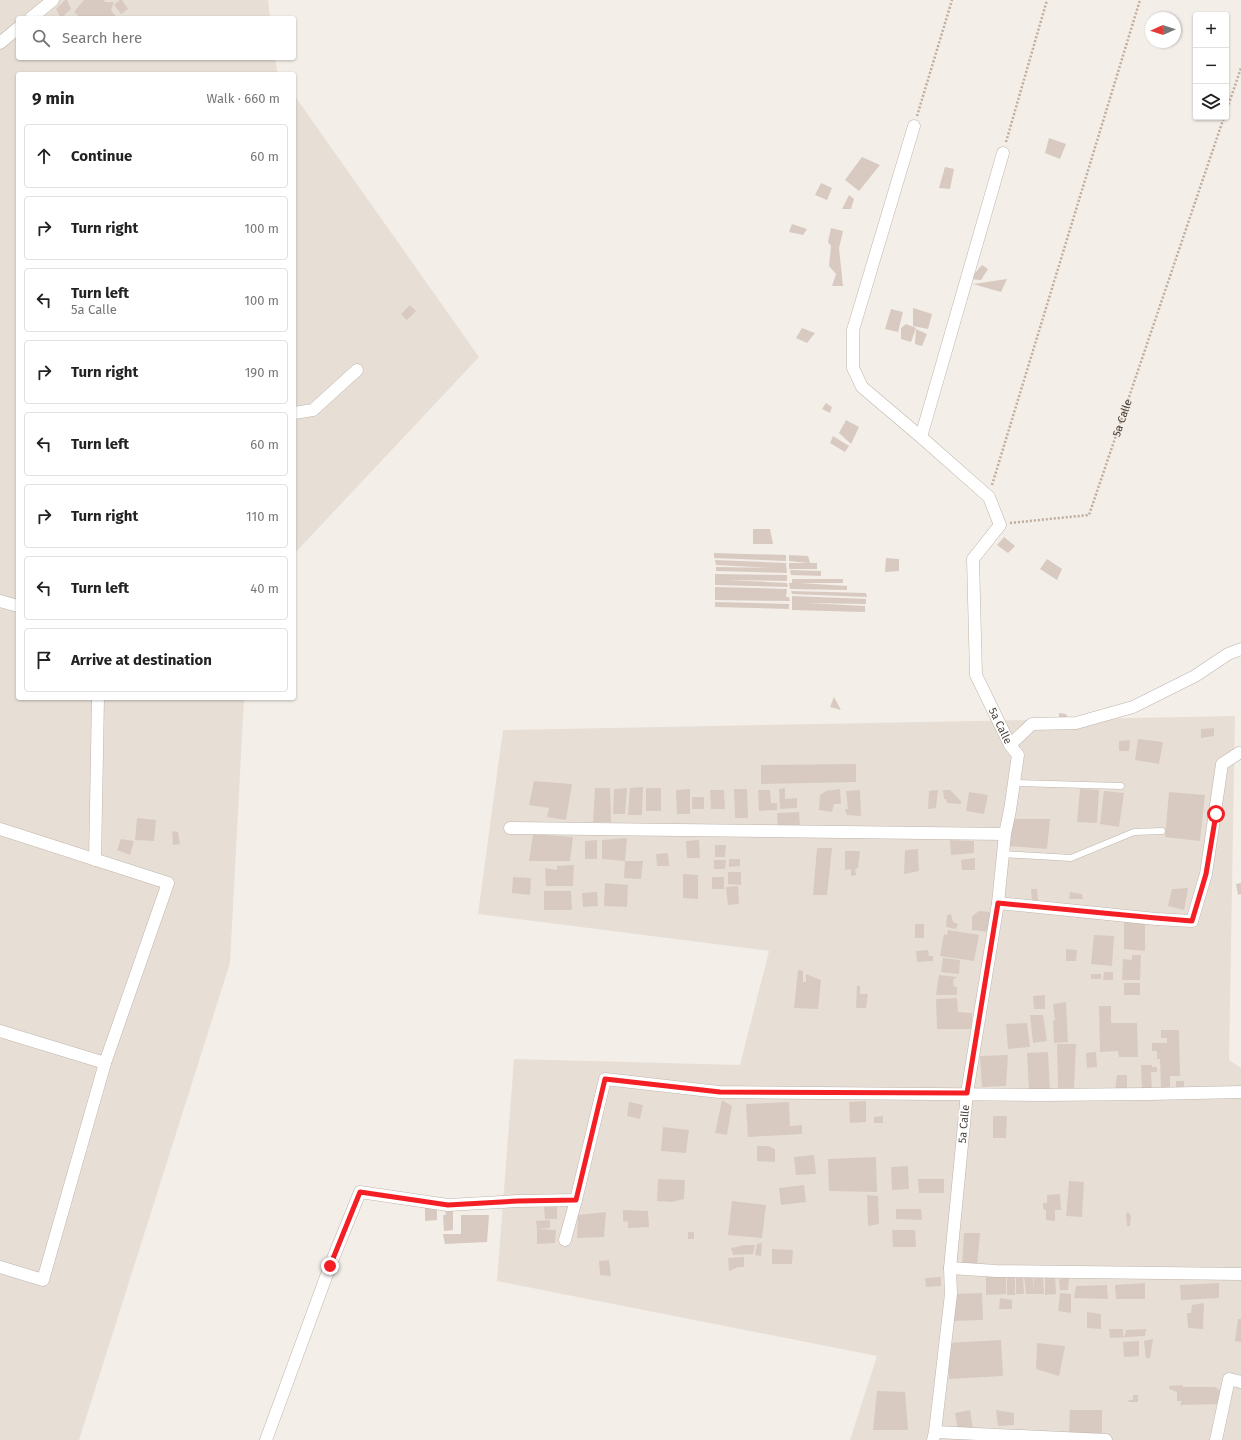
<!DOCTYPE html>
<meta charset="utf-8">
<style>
:root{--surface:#fff;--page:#f6f6f6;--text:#222;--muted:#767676;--line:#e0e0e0}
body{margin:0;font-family:"Fira Sans",sans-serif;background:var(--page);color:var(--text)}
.controls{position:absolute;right:12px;top:12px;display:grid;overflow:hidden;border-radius:4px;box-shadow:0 1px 3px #0004}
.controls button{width:36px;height:36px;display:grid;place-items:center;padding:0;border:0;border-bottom:1px solid var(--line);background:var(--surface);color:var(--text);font:20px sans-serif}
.compass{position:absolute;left:1145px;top:12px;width:36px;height:36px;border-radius:50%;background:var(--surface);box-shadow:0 1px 3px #0004;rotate:267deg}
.stop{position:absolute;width:12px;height:12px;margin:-9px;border:3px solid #f31f25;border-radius:50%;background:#fff}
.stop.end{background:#f31f25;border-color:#fff;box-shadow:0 1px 4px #0008}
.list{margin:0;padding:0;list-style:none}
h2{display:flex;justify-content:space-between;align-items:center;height:52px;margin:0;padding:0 16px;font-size:17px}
h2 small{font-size:13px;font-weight:400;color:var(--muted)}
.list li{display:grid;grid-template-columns:26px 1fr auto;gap:12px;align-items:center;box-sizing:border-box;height:64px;margin:0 8px 8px;padding:0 8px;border:1px solid var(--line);border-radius:4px}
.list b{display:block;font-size:15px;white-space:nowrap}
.list p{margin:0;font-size:13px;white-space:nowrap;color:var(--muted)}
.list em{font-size:13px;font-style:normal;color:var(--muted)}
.icon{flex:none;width:22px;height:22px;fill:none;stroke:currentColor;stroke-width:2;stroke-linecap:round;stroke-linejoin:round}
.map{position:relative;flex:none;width:1241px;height:1440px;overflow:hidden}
.search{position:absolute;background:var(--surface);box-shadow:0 1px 3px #0004;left:16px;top:16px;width:280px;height:44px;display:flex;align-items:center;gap:10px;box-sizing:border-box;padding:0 14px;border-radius:4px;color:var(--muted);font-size:15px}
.panel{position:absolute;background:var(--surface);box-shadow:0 1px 3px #0004;left:16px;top:72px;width:280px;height:628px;border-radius:4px}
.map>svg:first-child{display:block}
.residential{fill:#e7dfd6}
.building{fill:#d8cac1}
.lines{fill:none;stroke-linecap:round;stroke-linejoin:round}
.lane-casing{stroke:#bfb4ab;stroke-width:7}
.street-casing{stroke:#bfb4ab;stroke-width:13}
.path{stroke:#c0ad9c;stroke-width:2.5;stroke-dasharray:2 2;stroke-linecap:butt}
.lane{stroke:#fff;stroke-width:6}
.street{stroke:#fff;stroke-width:12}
.route{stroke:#f31f25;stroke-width:5}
.labels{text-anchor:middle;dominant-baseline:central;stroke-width:3.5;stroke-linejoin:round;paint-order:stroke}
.street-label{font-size:11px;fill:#463e37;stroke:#fff}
</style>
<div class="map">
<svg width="1241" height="1440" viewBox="0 0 1241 1440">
<rect width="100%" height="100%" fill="#f3eee8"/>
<path class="residential" d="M0 0H268L270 18H18V58H275L277 71 279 74H18V698H244L230 963 79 1440H0Z
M294 95 479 357 294 554Z
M1235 716 1229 1060 1241 1068V1440H850L877 1356 497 1281 514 1059 740 1065 769 951 478 914 503 730Z"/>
<path class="building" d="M65 0H67L71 9 61 18 56 9Z
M84 0H104L105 2H114L111 10 117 18H81L74 12Z
M120 0H122L128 9 121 14 114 5Z
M1049 138 1066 144 1060 159 1045 153Z
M862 157 880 165 859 191 845 180Z
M945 167 954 169 950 189 939 188Z
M821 183 832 188 827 200 815 195Z
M849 195 854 199 851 209H842Z
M792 224 807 229 803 235 789 232Z
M831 228 843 231 839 248 843 286H832L836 274 829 266 831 246 828 242Z
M982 265 988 269 981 280 970 279Z
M1007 279 1001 292 973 284Z
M410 305 416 311 407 320 401 314Z
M913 308 932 314 928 329 913 326Z
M891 309 903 312 898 332 885 329Z
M906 324 916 328 911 342 901 339V328Z
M802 328 815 333 807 343 796 338Z
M916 329 927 334 922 346 915 344Z
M826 403 832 407 830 413 822 409Z
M846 420 859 427 851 444 839 433Z
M833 436 849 446 845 452 830 443Z
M753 529H770L773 544H753Z
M1004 537 1015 546 1008 553 997 545Z
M714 553 786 555V561L714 558Z
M789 555 808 556 810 563H817V569H789V563H808L789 561Z
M886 558 899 559V571L885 572Z
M1047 559 1062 569 1057 580 1040 569Z
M715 560 786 563 787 573 716 571V567L771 568 716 565Z
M790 570 821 571V576L791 575Z
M715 574 787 575V581L728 580 787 583 788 587 715 585Z
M792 579H843V583H800L847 586V590L790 589 789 583H792Z
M715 587 787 589 786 597H789L790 601 715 600Z
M791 591 866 593 867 597 792 594Z
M792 596 866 599V604L807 603 865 606V612L792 610Z
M715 602 789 604V609L715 607Z
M834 697 841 710 830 707Z
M1059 713 1066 714 1068 719 1059 720Z
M1214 728V736L1201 738V729Z
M1138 739 1163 742 1159 764 1135 760Z
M1130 740 1129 751H1119V741Z
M856 764V782L761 784V765Z
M534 781 572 784 566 820 547 817 549 808 529 805Z
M643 787 642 815H628L630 788Z
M595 788H610L611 822H593Z
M627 788 625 814H613L614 789Z
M646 788H661V811H646Z
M785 788V799L797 798V808L780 809 779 789Z
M690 789V814H677L676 790Z
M734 789H747L748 818H735Z
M840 789 841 804H834L832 812 819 810 820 795 826 791Z
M1080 789 1099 790 1097 823 1077 822Z
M710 790H724L725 809H711Z
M758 790H770L771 803H777V810L759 811Z
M860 790 861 816 847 815 845 809H848L846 791Z
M938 790 936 808 928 809 929 791Z
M943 790H950L961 801V804L947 803 946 799H944Z
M1104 791 1124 793 1119 827 1100 824Z
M969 792 988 795 984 814 966 811Z
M1169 792 1205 795 1200 841 1165 837Z
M692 797H704V809H692Z
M799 812 800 827 778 829 777 813Z
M137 818 156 820 154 841 135 840Z
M1011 819H1050L1047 849 1009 846Z
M172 831 178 832 180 844 173 845Z
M533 834 573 837 570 861H529Z
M627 838 625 861H643L641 879 624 878 625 861 602 859V840Z
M121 839 134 841 130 855 117 850Z
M597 840V859H585V841Z
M699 840 700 858H687L686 841Z
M950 840 974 841V853L951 855Z
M715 845H726L725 857H715Z
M817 848H832L827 895H813Z
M918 849 919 871 904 874 905 850Z
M845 851H860L858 868 855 869 856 875 851 876V869L845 870Z
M668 853 669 866H657L656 854Z
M975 858V870H962L961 860Z
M729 859H740V866L729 867Z
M714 860H726L725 869H714Z
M574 865 573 886H546L545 868 557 870V866Z
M728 872H741V885L728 884Z
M683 874 698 875V899L683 898Z
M513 877 531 878 530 895 512 893Z
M712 877H724V889H712Z
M605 883 628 885 627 907 604 906Z
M1241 883V894L1238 895 1236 884Z
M738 886 739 904 728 905 726 887Z
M1188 888 1184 910 1168 906 1172 889Z
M1031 889H1037L1038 901 1032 902Z
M544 891H571L572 910H544Z
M597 892 598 906 583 907 582 893Z
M1070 892 1082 894 1083 899H1069Z
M979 911 991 912 989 932 972 930V916Z
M951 914 953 922 958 924 956 929 946 927 947 915Z
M1124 921H1145V951L1124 949Z
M915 924H924V938H915Z
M948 930 979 935 974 961 940 956 944 934 947 935Z
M1094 935 1114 936 1112 966 1091 964Z
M1066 949 1077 950 1076 961H1066Z
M928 950 929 956H933V961L917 962 916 951Z
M1132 955H1141L1140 980H1122L1123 959 1132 960Z
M943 958 960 960 959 974 941 972Z
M798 970 803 971V982H806V974L821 980 818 1009 794 1008Z
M1104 972H1113V980H1103Z
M1091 974H1101V979H1091Z
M939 975 957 977 953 980 954 987H957V995H936Z
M1124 983H1140V995H1124Z
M857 986H860V994H868L866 1008H856Z
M1045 995V1009H1034L1033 996Z
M957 998 958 1012 972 1013V1029H937L936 999Z
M1066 1002 1068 1042 1054 1043 1053 1020 1055 1021 1053 1004Z
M1099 1006H1111V1023H1137L1138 1057H1119L1118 1051 1100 1052Z
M1030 1015H1043L1047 1041 1033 1043Z
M1027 1023 1030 1047 1008 1049 1006 1024Z
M1161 1030H1179L1180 1076H1170V1089H1161L1160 1059H1157V1051H1152V1043H1167V1038H1161Z
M1057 1044H1076L1074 1089 1058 1088Z
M1048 1052 1050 1090 1029 1089 1027 1053Z
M1096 1052 1097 1067 1087 1068 1086 1053Z
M1008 1055 1006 1086 982 1087 980 1056Z
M1141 1065H1152V1067H1157V1072H1151L1152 1090H1142Z
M1117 1075H1127V1091L1115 1090Z
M1176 1081H1184V1088H1176Z
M722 1100 732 1106 727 1135 715 1133Z
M866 1101V1122L850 1123 849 1102Z
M629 1102 643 1105 640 1119 627 1116Z
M789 1102 790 1126 802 1125V1134L748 1137 746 1104Z
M883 1116V1123H874V1117Z
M993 1116H1007L1006 1138H993Z
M663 1127 689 1130 686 1153 661 1151Z
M757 1146H768L775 1149V1162L757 1161Z
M814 1155 816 1174 796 1175 794 1157Z
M876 1157 877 1192 829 1191 828 1159Z
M908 1166 909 1189 892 1190 891 1167Z
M658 1179 685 1180 684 1199 672 1202 657 1201Z
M918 1179H944V1193H919Z
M1069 1181 1084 1182 1082 1217 1066 1216Z
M804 1185 806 1202 781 1205 779 1188Z
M1060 1194 1061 1210H1055V1221L1046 1220V1210L1043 1209V1203H1047V1195Z
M867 1195 878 1196 879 1224 868 1226Z
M732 1201 766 1205 762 1238 728 1235Z
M437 1205V1220L425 1221V1206Z
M557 1206V1219H545L544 1207Z
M453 1209V1230L444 1231 443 1215H446L445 1211 448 1212V1210Z
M896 1209H921L922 1220 896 1219Z
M623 1210 648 1211 649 1227 628 1228V1222L623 1221Z
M606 1212 604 1237 577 1238 578 1215Z
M1128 1212 1131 1216 1130 1226H1127L1126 1214Z
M461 1215H489L487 1242 445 1244 443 1234H461Z
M550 1220V1228L537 1229 536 1221Z
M537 1229 556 1230 555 1243 537 1244Z
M892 1230H915L916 1247H893Z
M688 1232H694V1239H688Z
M964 1233H980L977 1266 962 1265Z
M762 1243 761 1256 755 1255 757 1244Z
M745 1245H755L753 1254 733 1255 731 1248Z
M772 1249 793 1250 792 1264H772Z
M744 1257V1267H738L729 1271 728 1258Z
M609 1260 611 1276 600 1275 599 1261Z
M986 1274H1006V1294L986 1295Z
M1015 1274V1295H1007V1275Z
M1055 1274 1056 1294 1045 1295V1275Z
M1016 1275H1023L1024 1294H1016Z
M1024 1275H1033L1034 1290V1275H1043L1044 1294H1026Z
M941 1277V1286L926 1287 925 1278Z
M1069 1278 1068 1290H1060L1059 1279Z
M1145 1283V1299H1116L1115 1285Z
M1219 1283V1298L1181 1300 1180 1285Z
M1107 1285 1108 1299 1074 1298 1076 1286Z
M982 1293 983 1320 952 1321 951 1294Z
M1060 1293 1071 1294V1313L1058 1311Z
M1000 1298 1012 1300V1309H999Z
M1204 1303 1203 1329 1188 1328 1187 1313H1191L1192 1305Z
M1087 1312 1101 1314V1329L1087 1328Z
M1238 1319H1241V1342L1235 1341Z
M1109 1329H1123V1337L1125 1335 1126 1330 1146 1329 1145 1336 1110 1338Z
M1153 1339 1150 1358H1146L1144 1341Z
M1001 1340 1003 1376 949 1379 947 1343Z
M1139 1341V1356L1124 1357 1123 1342Z
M1037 1343 1065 1346 1059 1376 1036 1369Z
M1183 1385V1387H1215L1223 1392V1404L1180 1405 1182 1401H1177V1392L1169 1389V1386Z
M877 1391 905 1392 908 1430H873Z
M1133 1395H1138V1402H1129L1128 1400H1133Z
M970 1410 973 1429 958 1431 955 1413Z
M996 1410 1014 1413V1425L998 1426Z
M1070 1410H1102V1433H1069Z"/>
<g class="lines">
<defs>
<path id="lane" d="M1014 783 1121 786
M1003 854 1071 858 1134 832 1162 831"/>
<g id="street">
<path d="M31 18 53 0"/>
<path d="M0 43 18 28"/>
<path id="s2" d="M914 126 853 330V368L862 387 921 437 989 497 1000 525 973 559 976 675 1010 745 1018 755 1010 810 1005 834 998 903 967 1093 950 1268 951 1294 935 1432 933 1440"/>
<path d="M294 413 313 410 357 370"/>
<path d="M921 437 1003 153"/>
<path d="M0 601 18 606"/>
<path d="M1010 745 1032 724 1076 723 1133 707 1195 676 1228 654 1241 649"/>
<path d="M510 828 1005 834"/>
<path d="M0 829 168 883 105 1063 43 1280 0 1267"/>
<path d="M95 860 98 698"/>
<path d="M998 903 1156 919 1192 921 1206 874 1222 764 1239 753"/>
<path d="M0 1031 105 1063"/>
<path d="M565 1240 576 1200 605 1079 719 1092 1041 1095 1150 1094 1241 1092"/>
<path d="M950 1268 996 1271 1241 1274"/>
<path d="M935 1432 1106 1440"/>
<path d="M266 1440 330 1266 360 1192 448 1205 518 1201 576 1200"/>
<path d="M1216 1440 1229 1379 1241 1382"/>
</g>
</defs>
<use href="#lane" class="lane-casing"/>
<use href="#street" class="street-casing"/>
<g class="path">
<path d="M1226 112 1241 68"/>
<path d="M917 116 952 0"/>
<path d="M1006 142 1047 0"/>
<path d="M992 485 1140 0"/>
<path id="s1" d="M1010 523 1089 515 1224 117"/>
</g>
<use href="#lane" class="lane"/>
<use href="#street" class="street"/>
</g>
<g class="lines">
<path class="route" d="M330 1266 360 1192 448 1205 518 1201 576 1200 605 1079 720 1092 967 1093 998 903 1156 918 1192 921 1206 874 1216 814"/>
</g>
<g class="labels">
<g class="street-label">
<text stroke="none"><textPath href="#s1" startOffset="182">5a Calle</textPath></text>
<text stroke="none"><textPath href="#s2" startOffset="686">5a Calle</textPath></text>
<text transform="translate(964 1124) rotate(-85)">5a Calle</text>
</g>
</g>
</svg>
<div class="controls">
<button>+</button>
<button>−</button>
<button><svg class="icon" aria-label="layers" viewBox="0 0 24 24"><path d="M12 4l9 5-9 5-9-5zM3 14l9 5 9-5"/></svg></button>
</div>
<svg class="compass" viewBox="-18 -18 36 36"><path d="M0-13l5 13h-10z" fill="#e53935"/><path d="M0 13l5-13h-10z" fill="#767676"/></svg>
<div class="stop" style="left:1216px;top:814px"></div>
<div class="stop end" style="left:330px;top:1266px"></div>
<div class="search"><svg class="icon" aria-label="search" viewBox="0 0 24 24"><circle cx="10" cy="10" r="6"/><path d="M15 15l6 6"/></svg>Search here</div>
<section class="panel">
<h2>9 min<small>Walk · 660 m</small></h2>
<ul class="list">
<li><svg class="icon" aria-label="ahead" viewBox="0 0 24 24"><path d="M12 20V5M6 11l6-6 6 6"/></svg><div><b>Continue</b></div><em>60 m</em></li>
<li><svg class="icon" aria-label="right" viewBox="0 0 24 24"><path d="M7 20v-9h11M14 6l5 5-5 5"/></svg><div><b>Turn right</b></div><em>100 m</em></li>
<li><svg class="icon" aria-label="left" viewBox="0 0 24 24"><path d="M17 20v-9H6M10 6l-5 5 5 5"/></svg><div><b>Turn left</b><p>5a Calle</p></div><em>100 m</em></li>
<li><svg class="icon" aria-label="right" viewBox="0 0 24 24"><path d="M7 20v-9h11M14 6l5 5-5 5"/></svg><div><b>Turn right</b></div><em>190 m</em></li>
<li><svg class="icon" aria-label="left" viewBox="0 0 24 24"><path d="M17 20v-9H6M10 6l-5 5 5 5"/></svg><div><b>Turn left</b></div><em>60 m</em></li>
<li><svg class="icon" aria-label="right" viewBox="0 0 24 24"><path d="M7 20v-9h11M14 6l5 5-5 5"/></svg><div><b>Turn right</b></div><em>110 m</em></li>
<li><svg class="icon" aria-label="left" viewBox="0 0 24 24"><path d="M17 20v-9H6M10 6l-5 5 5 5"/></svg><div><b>Turn left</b></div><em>40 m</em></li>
<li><svg class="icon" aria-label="arrive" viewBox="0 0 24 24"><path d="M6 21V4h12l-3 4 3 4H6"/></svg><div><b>Arrive at destination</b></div></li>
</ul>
</section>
</div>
